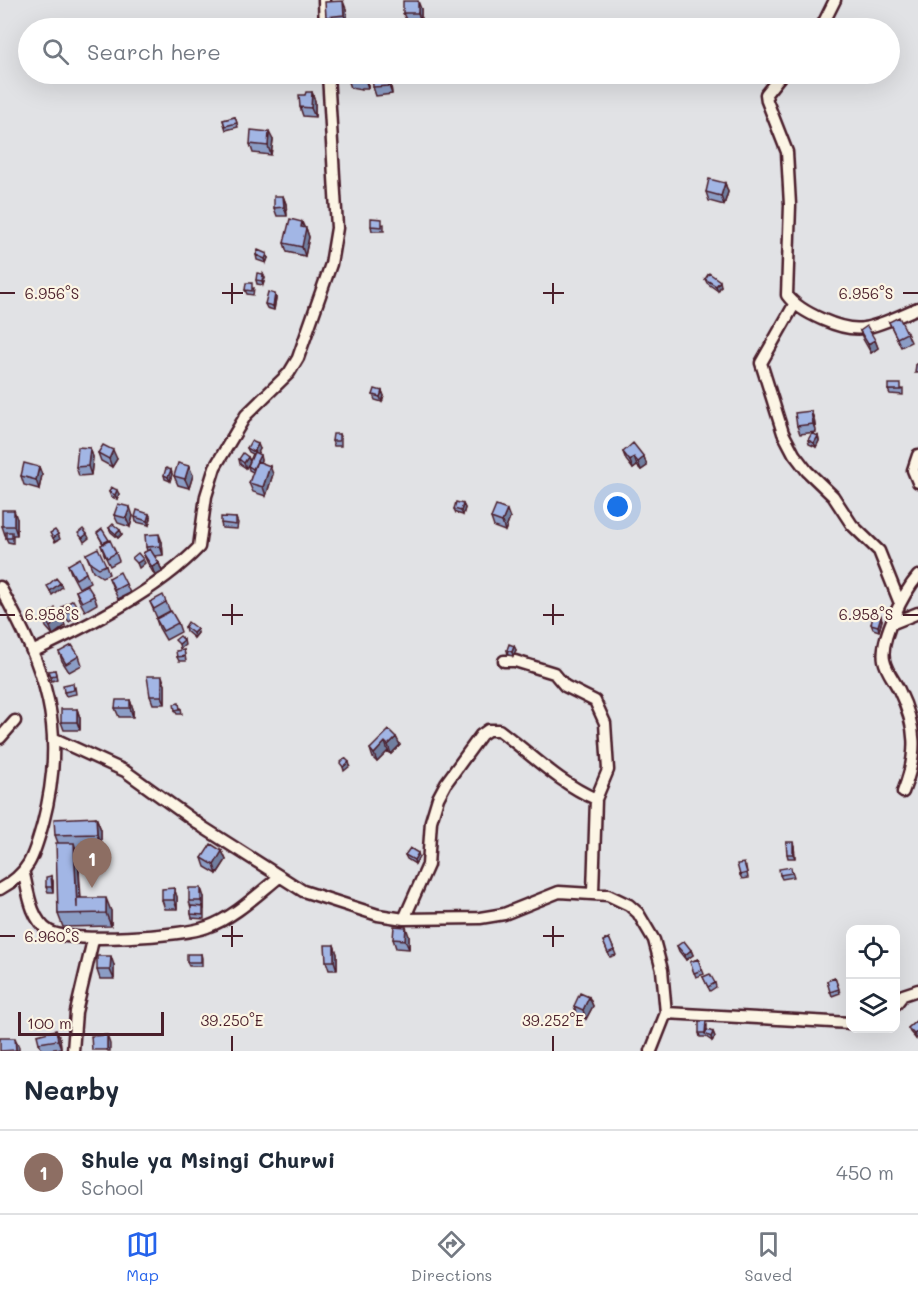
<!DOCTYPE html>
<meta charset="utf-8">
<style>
:root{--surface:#fff;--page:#f6f6f7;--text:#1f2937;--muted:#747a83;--line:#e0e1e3;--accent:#2563eb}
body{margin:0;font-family:Mali,sans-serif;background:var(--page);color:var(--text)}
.controls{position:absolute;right:18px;bottom:18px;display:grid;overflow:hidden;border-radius:12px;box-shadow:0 6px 24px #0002}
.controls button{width:54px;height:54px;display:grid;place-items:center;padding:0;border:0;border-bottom:2px solid var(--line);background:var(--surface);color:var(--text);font:30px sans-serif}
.scale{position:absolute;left:18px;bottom:15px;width:146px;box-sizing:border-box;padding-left:6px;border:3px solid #4a1f2b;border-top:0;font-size:16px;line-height:21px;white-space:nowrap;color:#4a1f2b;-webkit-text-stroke:4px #fcf5e5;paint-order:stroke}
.you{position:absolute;left:618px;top:507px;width:21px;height:21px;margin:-15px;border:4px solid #fff;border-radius:50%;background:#1a73e8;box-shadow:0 0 0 9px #1a73e833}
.badge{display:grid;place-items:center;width:39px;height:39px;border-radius:50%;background:var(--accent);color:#fff;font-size:20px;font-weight:700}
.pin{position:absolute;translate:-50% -50px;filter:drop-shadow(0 2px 3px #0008)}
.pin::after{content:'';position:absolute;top:32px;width:21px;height:18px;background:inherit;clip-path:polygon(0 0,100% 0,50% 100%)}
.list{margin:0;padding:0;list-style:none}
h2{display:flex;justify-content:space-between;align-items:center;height:78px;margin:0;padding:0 24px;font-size:26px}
h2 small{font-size:20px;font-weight:400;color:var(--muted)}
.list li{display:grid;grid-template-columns:39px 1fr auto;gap:18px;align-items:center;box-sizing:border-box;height:84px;padding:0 24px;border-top:2px solid var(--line)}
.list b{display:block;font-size:22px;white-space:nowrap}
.list p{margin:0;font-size:20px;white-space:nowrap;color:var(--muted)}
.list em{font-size:20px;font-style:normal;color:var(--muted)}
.icon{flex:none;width:33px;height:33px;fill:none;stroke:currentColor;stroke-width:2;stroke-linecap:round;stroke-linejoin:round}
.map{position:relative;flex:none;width:918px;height:1051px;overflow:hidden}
.search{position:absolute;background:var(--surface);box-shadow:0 6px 24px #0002;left:18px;right:18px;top:18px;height:66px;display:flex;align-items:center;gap:15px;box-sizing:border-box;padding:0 21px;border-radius:33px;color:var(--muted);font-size:22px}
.sheet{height:162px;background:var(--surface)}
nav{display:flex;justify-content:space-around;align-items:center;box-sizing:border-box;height:84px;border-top:2px solid var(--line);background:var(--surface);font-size:16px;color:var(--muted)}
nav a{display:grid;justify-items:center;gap:3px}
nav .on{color:var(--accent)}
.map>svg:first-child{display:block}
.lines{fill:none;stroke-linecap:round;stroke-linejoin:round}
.minor-casing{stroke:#4a1f2b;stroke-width:15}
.minor{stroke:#fcf5e5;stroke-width:10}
.wall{fill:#8b9dc5;stroke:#4a1f2b;stroke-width:1.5}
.shaded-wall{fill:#717fa0;stroke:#4a1f2b;stroke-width:1.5}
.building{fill:#a2b6e5;stroke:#4a1f2b;stroke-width:1.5}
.ticks{fill:none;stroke:#4a1f2b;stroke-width:2}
.ticks-label{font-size:15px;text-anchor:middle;fill:#4a1f2b;stroke:#fcf5e5;stroke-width:4.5;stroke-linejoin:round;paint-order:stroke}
</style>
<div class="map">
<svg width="918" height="1051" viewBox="0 0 918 1051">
<rect width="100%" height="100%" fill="#e1e2e5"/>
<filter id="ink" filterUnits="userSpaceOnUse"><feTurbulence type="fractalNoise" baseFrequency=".0167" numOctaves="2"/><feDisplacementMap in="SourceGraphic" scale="12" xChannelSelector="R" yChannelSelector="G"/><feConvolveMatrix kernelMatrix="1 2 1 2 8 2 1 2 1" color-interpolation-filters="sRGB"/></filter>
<g filter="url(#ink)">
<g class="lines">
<defs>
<path id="minor" d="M324 0 325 28
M821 28 835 0
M782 74 766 94 767 101 787 152 790 205 787 295C799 312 843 332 864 328 882 325 901 315 918 308
M794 305 761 363 783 433 794 454 807 471 833 496 852 525 879 551 899 601
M918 455 913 470 918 482
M0 587C46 670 68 728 43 823 34 855 30 873 0 889
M893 623 918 613
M34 651C89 625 157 591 199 547L206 496 215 467 246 415 289 373 298 358 331 264 337 228 328 74
M504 661H515L554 673 565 686 595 701 605 723 608 770 596 799 593 892
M0 738 15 721
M55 739 125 771 204 828 303 891 378 915 404 919 480 918 504 914 559 892 608 895 629 905 638 913 654 940 662 970 666 1013 651 1051
M903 792C918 754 917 727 899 690 894 680 886 671 884 660 880 638 904 592 918 576
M24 874C28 892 31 920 49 931 70 944 184 936 207 927 233 918 257 895 278 878
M404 919 428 865 431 821 438 798 446 783 481 735 488 730H499C531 754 559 783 596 799
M896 1004 903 995 918 990
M666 1013 850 1023
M73 1051 76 1012 93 940"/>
</defs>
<use href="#minor" class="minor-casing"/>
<use href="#minor" class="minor"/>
</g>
<path class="wall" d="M346 9 348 24 329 25 326 17Z
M421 9V22H407L403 13Z
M368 74V88H362V90L351 88 348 79Z
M390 78 392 94 376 96 373 87Z
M312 92 315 101V117L303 116 300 107 305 95Z
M235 117 238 127 226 130 223 120Z
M273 140 271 155 253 153 250 144Z
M725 183 728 192 724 205 709 201 706 192Z
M283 196 286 204 287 216H277L274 208Z
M384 224V231H372L371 226Z
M304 228H306L309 237 305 256 287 252 284 243Z
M256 255 268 258 266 263 257 260Z
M263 274 265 278 263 285 257 284 256 280Z
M705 279 721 286 718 291 707 283Z
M254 288 253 295 247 294 245 290Z
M276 298 274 310 267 308 265 304Z
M889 322 907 333 911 342 901 347Z
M860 331 875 340 878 348 871 353 863 339Z
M903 389V395L890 394 888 390Z
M382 391 384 396 382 402 375 400 373 395Z
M811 411 814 419 816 432 800 434 797 426Z
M339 434 341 439V446H334L332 441Z
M818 436 819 441 816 447 809 444 808 440Z
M90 448 93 457 91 475 79 476 76 467Z
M247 448 260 449 257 454 261 460 260 462 273 474 266 496 253 492 249 483 253 472 249 470 248 466V464L246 468 240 464 239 459 248 457 250 461 253 454 249 452Z
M623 452 644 457 647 466 641 470 637 466 633 469 626 460Z
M98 453 117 459 112 467 101 461Z
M39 467 42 475 39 489 24 485 21 476Z
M171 470 172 474 170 481 165 479 164 475Z
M193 475 189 488 178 485 174 476Z
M109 492 119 494 117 499 111 497Z
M463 504 465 508 463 515 456 513 454 509Z
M149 514 151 518 149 525 136 522 135 517Z
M114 515 133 516 130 527 118 523Z
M236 518 238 523 237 529 222 528 221 523Z
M491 518H510L505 531 494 527Z
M17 519V535H13V543L8 542 6 538V535H5L2 526Z
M109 528 120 530 122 534 118 538 111 532Z
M97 533 109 541 116 553 119 561 110 566 104 554 101 545 103 544Z
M162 542 163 555 154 556 159 563 162 572 155 576 147 562 143 553 147 551 146 547Z
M86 554 106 565 109 574 102 577 93 571Z
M68 565 86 573 90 582 79 588 71 573Z
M109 578 126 584 130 593 118 599 112 586Z
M76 591 94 596 97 604 85 611 79 600Z
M150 602H166L170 611 157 618Z
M62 607H77L80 615 69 622 65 615Z
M62 617 65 626 53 635 46 627 43 618Z
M156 619 178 623 181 632 166 640 159 628Z
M882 620 879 631 873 629 871 624Z
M185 627 197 629 198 633 194 638 186 631Z
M514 646 516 650 513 656 508 655 507 650Z
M184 650 186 661H179L177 657Z
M59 652 79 656 82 665 69 672 62 661Z
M55 670 57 679 52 681 49 671Z
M165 685V704H153L150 696Z
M75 687 76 694 66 696 64 692Z
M130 700 133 709V717H119L115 708Z
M181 708 182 714H177L175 710Z
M77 709 80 718V730H64L61 722Z
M396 737 400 745 391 754 388 751 377 762 373 758 370 749Z
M96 817 101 830V847L75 848 78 856 81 898 111 911V926L63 927 58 914V843L55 835Z
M794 846 795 858H788L787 854Z
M222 851 226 860 217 874 205 867 202 858Z
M405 855 419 857 415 864 407 859Z
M746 867 748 878 742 879 740 875Z
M792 871 794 877 782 879 780 875Z
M51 876 53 881V892H48L46 887Z
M174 888 177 897V909H165L162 900Z
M204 897V919L192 918 191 914V908L189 901Z
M409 936V949L396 948 393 939Z
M609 938 616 955 610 957 603 941Z
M334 945 337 954V970H329L326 961Z
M677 946 691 950 693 955 686 960 679 951Z
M201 954 202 958V966H189L187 962Z
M698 959 704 974 696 977 690 962Z
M114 965V979H100L97 970Z
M703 977 715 983 716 987 710 991Z
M835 978 840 993 832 996 827 981Z
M589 997 593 1006 586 1019 577 1014 574 1006Z
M916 1021V1039L910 1032 908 1028Z
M707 1025V1031L713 1032 715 1037 712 1041 706 1037H700L699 1033Z
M60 1038 61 1048 42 1051 39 1043Z"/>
<path class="shaded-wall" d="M343 1 346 9 348 24 344 15Z
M418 1 421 9V22L418 13Z
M365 74H368V88L365 79Z
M388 74H389L390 78 392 94 389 86Z
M312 92 315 101V117L311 108Z
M269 132 273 140 271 155 268 146Z
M725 183 728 192 724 205 721 196Z
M283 196 286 204 287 216 284 207Z
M302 222 306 231V228L309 237 305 256 302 247 301 227Z
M267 254 268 258 266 263 265 259Z
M263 274 265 278 263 285 262 281Z
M720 281 721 286 718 291 716 286Z
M275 294 276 298 274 310 273 306Z
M875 340 878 348 871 353 868 344Z
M382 391 384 396 382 402 380 397Z
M811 411 814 419 816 432 813 424Z
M818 436 819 441 816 447 814 443Z
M258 444 260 449 256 456 254 452Z
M90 448 93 457 91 475 88 466Z
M113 450 117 459 112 467 109 459Z
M260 455 261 460 255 473 253 469Z
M248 457 250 462 246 468 244 463Z
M634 457 637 466 633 469 630 461Z
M644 457 647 466 641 470 638 462Z
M189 466 193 475 189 488 185 479Z
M270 466 273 474 266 496 263 487Z
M39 467 42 475 39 489 36 480Z
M171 470 172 474 170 481 168 477Z
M117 490 119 494 117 499 115 495Z
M463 504 465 508 463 515 461 511Z
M130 507 133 516 130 527 126 518Z
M14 510 17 519V535L14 526Z
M507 510 510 518 505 531 502 522Z
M149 514 151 518 149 525 147 521Z
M120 530 122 534 118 538 116 534Z
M58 534 60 539 55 542 53 538Z
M87 534 89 538 84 542 82 538Z
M159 534 162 542 163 555 160 546Z
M143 559 145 563 139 568 137 563Z
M159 563 162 572 155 576 152 567Z
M60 583 62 587 52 595 50 591Z
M881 616 882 620 879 631 878 626Z
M62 617 65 626 53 635 50 627Z
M197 629 198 633 194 638 193 633Z
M184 640 185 645 180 649 179 644Z
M514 646 516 650 513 656 512 652Z
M162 676 165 685V704L162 696Z
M130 700 133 709V717L130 708Z
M77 709 80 718V730L77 722Z
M396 737 400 745 391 754 388 745Z
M385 742 388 751 377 762 374 754Z
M349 762 350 766 344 771 343 767Z
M96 817 101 830V847L97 834Z
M793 842 794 846 795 858 793 854Z
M74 843 78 856 81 914 77 908Z
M222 851 226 860 217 874 214 865Z
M418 853 419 857 415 864 414 860Z
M51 876 53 881V892L52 887Z
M174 888 177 897V909L174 900Z
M201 888 204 897V910L201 901Z
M106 898 111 911V926L106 913Z
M406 927 409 936V949L405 940Z
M334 945 337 954V970L334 961Z
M691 950 693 955 686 960 685 955Z
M111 956 114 965V979L110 970Z
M589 997 593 1006 586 1019 583 1010Z
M56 1030 60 1038 61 1048 58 1040Z
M918 1031V1037L916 1039 914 1034Z
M713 1032 715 1037 712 1041 711 1037Z
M107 1035 110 1044V1051H108L107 1050Z
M15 1038 19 1047V1051L16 1050Z"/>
<path class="building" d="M343 1 344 15 326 17 325 2Z
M403 1H418V13H403Z
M348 74H365V79H359V81L348 79Z
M372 74H388L389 86 373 87Z
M306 92H312L311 108 300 107 299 95H305Z
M235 117 237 123 225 126 223 120Z
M251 130 269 132 268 146 250 144Z
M709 179 725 183 721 196 706 192Z
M274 196H283L284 207 274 208Z
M371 218 382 219V227L371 226Z
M290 219 302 222 301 227 306 228 302 247 284 243Z
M258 250 267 254 265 259 256 255Z
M257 273 263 274 262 281 256 280Z
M709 273 720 281 716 286 705 279Z
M246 283H252V291L245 290Z
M268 292 275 294 273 306 265 304Z
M899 317 907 333 897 338 889 322Z
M867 326 875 340 868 344 860 331Z
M916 364H918V373H915Z
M888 384H901V390H888Z
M375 389 382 391 380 397 373 395Z
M811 411 813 424 797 426 795 413Z
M812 433 818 436 814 443 808 440Z
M333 434H339V441H332Z
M251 441 258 444 254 452 247 448Z
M633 443 644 457 638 462 634 457 630 461 623 452Z
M103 445 113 450 109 459 98 453Z
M78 447 90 448 88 466 76 467Z
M254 452 260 455 253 469 248 466Z
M243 453 248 457 244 463 239 459Z
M257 461 270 466 263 487 249 483Z
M24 463 39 467 36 480 21 476Z
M178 463 189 466 185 479 174 476Z
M166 468 171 470 168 477 164 475Z
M111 487 117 490 115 495 109 492Z
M456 502 463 504 461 511 454 509Z
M118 504 130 507 126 518 114 515Z
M496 506 507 510 502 522 491 518Z
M2 510H14V526H2Z
M137 510 149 514 147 521 135 517Z
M221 517 236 518V525L221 523Z
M113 524 120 530 116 534 109 528Z
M83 529 87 534 82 538 78 533Z
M102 529 109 540 103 543 97 533Z
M55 530 58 534 53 538 50 533Z
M6 532H12V538H6Z
M159 534 160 546 146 547 145 535Z
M110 540 116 553 107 558 101 545Z
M98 548 106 565 99 568 90 562 86 554Z
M150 549 159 563 152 567 143 553Z
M138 553 143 559 137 563 132 558Z
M80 558 86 573 76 579 68 565Z
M120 572 126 584 115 590 109 578Z
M56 578 60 583 50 591 47 586Z
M87 585 94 596 82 602 76 591Z
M163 595 166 602 154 609 150 602Z
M73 600 77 607 66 613 62 607Z
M55 608 62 617 50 627 43 618Z
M171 611 178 623 163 631 156 619Z
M874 614 881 616 878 626 871 624Z
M188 622 197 629 193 633 185 627Z
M180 636 184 640 179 644 175 640Z
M509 644 514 646 512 652 507 650Z
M72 645 79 656 66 664 59 652Z
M184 650 185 656 177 657 176 651Z
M55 670 56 675 51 676 49 671Z
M147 676H162V696H150Z
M73 683 74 690 64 692 63 685Z
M116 700H130V708H115Z
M179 703 180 709 175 710 174 704Z
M61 709H77V722H61Z
M389 730 396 737 388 745 385 742 374 754 370 749Z
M345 758 349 762 343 767 340 763Z
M96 817 97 834 55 835 54 819Z
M786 842H793V854H787Z
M56 843H74L77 908V898H106V913L58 914Z
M211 844 222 851 214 865 202 858Z
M410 848 418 853 414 860 405 855Z
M744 863 747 873 740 875 737 864Z
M791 867 792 873 780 875 779 869Z
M51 876 52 887H46V877Z
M174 888V900H162V889Z
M189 888H201V901H189Z
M191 906 203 907V915L191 914Z
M394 926 406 927 405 940 393 939Z
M609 938 614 950 608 953 603 941Z
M684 941 691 950 685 955 677 946Z
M325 945H334V961H326Z
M187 954H201V962H187Z
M97 956H111L110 970H97Z
M698 959 702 970 694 973 690 962Z
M850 968V976L848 969Z
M710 974 715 983 708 987 703 977Z
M835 978 839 989 830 992 827 981Z
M580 993 589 997 583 1010 574 1006Z
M699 1021H706L705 1033H699Z
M916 1021 918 1023V1031L914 1034 908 1028Z
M56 1030 58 1040 39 1043 37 1035Z
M707 1030 713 1032 711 1037 705 1034Z
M107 1035V1050H92L91 1036Z
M0 1038H15L16 1050 0 1051Z"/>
</g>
<path class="ticks" d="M232 283V304M553 283V304M0 293H15M222 293H243M543 293H564M903 293H918M232 604V625M553 604V625M0 615H15M222 615H243M543 615H564M903 615H918M232 926V947M553 926V947M0 936H15M222 936H243M543 936H564M232 1036V1051M553 1036V1051"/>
<g class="ticks-label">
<text x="52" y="299">6.956°S</text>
<text x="866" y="299">6.956°S</text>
<text x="52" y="620">6.958°S</text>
<text x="866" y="620">6.958°S</text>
<text x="52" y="942">6.960°S</text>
<text x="232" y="1026">39.250°E</text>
<text x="553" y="1026">39.252°E</text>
</g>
</svg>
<div class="controls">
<button><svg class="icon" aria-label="locate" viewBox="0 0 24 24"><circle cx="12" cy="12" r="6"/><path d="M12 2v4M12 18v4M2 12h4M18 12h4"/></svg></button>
<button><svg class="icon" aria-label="layers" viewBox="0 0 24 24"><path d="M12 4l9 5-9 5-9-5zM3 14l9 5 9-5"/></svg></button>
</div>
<div class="scale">100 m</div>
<div class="you"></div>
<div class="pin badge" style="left:92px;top:888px;background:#8d6e63">1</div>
<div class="search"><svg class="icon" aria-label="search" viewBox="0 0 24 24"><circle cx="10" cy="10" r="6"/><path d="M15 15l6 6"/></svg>Search here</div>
</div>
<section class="sheet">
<h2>Nearby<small></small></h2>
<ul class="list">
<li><span class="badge" style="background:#8d6e63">1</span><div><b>Shule ya Msingi Churwi</b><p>School</p></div><em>450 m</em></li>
</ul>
</section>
<nav>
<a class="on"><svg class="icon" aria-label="map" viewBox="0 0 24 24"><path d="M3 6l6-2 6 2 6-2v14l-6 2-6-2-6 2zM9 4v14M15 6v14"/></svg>Map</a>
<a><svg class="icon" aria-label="directions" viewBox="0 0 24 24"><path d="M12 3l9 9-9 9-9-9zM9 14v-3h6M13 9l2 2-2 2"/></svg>Directions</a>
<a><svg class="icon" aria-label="saved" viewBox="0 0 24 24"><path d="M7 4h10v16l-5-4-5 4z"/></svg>Saved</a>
</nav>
